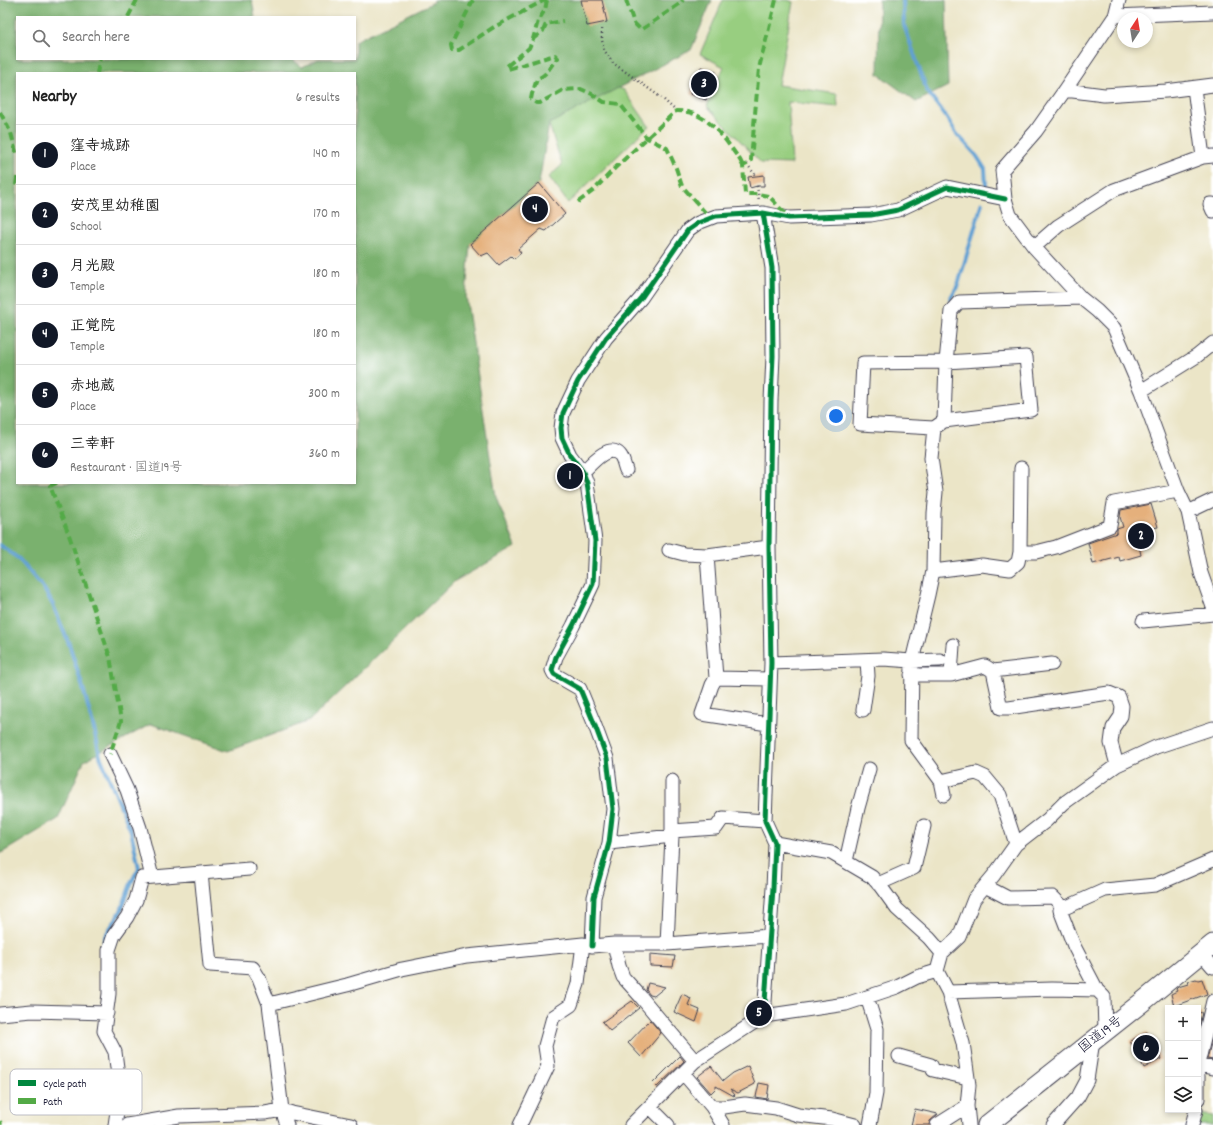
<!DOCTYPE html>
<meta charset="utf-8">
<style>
:root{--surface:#fff;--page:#f6f6f6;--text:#222;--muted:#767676;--line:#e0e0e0;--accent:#111827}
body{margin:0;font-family:Dekko,"Klee One",sans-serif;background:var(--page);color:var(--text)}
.controls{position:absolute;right:12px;bottom:12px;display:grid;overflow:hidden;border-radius:0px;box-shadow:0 2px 6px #0003}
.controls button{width:36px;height:36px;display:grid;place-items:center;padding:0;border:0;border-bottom:1px solid var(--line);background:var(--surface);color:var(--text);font:20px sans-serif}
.compass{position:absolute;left:1117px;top:12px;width:36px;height:36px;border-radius:50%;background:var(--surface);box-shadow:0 2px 6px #0003;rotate:12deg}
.you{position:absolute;left:836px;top:416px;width:14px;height:14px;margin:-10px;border:3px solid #fff;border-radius:50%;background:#1a73e8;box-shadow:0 0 0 6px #1a73e833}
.badge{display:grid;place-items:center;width:26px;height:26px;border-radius:50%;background:var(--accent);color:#fff;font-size:13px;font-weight:700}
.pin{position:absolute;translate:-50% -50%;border:2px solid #fff;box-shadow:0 1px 4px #0006}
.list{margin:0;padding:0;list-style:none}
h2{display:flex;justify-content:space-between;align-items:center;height:52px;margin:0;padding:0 16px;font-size:17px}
h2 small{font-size:13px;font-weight:400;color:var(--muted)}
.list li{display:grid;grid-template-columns:26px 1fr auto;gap:12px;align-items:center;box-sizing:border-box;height:60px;padding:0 16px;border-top:1px solid var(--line)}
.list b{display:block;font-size:15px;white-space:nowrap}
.list p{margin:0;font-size:13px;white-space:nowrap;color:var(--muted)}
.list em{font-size:13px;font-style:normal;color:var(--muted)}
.icon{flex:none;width:22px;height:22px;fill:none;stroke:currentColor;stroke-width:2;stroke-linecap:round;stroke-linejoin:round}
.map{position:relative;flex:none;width:1213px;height:1125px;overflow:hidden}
.search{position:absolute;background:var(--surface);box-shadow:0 2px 6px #0003;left:16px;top:16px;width:340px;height:44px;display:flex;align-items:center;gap:10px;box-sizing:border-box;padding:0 14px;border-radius:0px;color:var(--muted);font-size:15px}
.panel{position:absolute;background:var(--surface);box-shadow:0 2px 6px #0003;left:16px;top:72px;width:340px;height:412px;border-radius:0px}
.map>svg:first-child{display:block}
.green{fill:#98ce80;stroke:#5d785e}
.forest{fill:#7ab16e;stroke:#4e6a54;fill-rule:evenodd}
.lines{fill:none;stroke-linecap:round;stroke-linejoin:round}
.stream{stroke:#60a0d3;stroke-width:4}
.building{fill:#e5b07c}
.minor-casing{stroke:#403f50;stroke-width:15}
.highway-casing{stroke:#403f50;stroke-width:21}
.path{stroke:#403f50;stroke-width:2.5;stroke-dasharray:1 3;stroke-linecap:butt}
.minor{stroke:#fff;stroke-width:13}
.highway{stroke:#fff;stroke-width:19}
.quiet{stroke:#53aa46;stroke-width:4;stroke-dasharray:8 4;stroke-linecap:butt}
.cycleway-casing{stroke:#fff;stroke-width:8}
.cycleway{stroke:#00873e;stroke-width:5}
.labels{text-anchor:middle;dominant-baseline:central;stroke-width:3.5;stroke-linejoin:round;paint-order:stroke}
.street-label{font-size:14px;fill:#22223b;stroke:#fff}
.key{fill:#fff;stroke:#bdbdc4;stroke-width:1}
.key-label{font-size:11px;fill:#22223b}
</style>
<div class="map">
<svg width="1213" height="1125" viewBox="0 0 1213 1125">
<rect width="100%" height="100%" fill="#fff"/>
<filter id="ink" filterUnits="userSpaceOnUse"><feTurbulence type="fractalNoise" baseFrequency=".025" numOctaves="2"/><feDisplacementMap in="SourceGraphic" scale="8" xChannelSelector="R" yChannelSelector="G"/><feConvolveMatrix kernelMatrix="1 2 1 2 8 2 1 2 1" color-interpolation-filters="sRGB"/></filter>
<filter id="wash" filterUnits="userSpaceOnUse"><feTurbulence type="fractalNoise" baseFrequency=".012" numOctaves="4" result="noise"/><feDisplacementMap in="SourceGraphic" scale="16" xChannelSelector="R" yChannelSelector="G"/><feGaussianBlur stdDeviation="0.9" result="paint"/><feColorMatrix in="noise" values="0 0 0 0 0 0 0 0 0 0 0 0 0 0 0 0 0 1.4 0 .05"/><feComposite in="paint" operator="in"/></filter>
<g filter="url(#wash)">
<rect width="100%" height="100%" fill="#ebe5c7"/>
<path class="green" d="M723 0H788L793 2 778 85 837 94 838 107 788 102 792 164 761 163 707 106 724 67 700 54Z
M598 80 624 90 649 126 568 203 549 177 562 165 549 124Z
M1198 1114 1213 1116V1125H1198Z"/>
<path class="forest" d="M0 0H252L255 17H17V59H292L302 67 318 59H355V41L432 3 434 0H712L691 50 549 124 539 183 470 244 466 296 496 497 516 547 455 581 309 721 228 751 151 724 84 761 58 819 0 854ZM17 73H355V483H17Z
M879 0H946L948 86 916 102 878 74Z"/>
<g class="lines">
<path class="stream" d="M903 0 904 25 927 91 947 118 956 133 976 155 985 169 986 185 985 192
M950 299 958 285 982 203
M0 545 19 559 44 589 53 605 69 644 83 688 94 729 100 756 131 831 139 868 132 881 121 911 104 938 105 947
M112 1105 113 1080"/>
</g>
<g id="blocks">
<path class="building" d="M581 0H602L607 22 587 26Z
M701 67 716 72 706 100 690 94Z
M764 175V186H757L750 188 748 177Z
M539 183 565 214 546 231 541 229 518 249 521 253 514 259 511 256 499 265 488 253 481 256 470 244Z
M1151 504 1158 527 1136 532 1141 555 1120 561 1119 557 1093 564 1088 543 1117 533V529L1123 527 1120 517 1121 510Z
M650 954 675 956 673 967 650 966Z
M1196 979 1198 980 1202 979 1207 994 1174 1006 1171 994 1177 991 1176 989 1178 987 1188 984 1189 981Z
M648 983 665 987 654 996 650 995 646 990Z
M682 994 691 998 688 1005 700 1010 696 1022 674 1012Z
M632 1001 639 1008 610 1031 602 1022Z
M1198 1012 1202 1013 1198 1029Z
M650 1020 661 1033 641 1057 628 1043Z
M1147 1032 1161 1059 1144 1068 1130 1041Z
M1213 1036V1060L1207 1059Z
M680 1056 684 1061 657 1087 653 1083Z
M711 1066 723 1081 733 1073 748 1066 755 1084 738 1093 730 1089 735 1095 734 1096 716 1086V1088L711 1093 697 1077Z
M759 1083 769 1085 767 1099 756 1097Z
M915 1109 938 1114 930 1121 929 1125H911Z"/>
</g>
</g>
<g filter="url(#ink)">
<use href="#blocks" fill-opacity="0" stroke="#403f50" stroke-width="1"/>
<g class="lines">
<defs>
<path id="minor" d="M1119 0 1115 16 1065 90 1036 131 1002 170 1005 199 1010 215 1034 247 1081 298 1097 311 1114 328 1141 391 1178 491 1188 512 1201 573 1213 607
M1115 16 1213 12
M1194 88 1203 157
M1065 90 1104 95 1166 91 1213 85
M1213 204H1210L1213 211
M763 213 772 268 773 356 771 401 769 547 771 663 765 821 775 843 773 888 764 1016
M1034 247 1058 226 1114 190 1203 157 1213 156
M1026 357 1031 410 944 421 934 428 860 424 863 363 946 362Z
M1141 391 1197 356 1213 343
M944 421 946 362 951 311 959 302 1081 298
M934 428 931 458 936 492 934 513 933 571 928 595 912 661 911 740 941 781 976 773 985 777 1000 795 1016 844
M583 472C591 464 609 442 620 455 623 458 624 465 626 470
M1188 512 1213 500
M669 550 684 554 707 555 769 547
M1020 552 1021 468
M707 555 716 678 712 685 702 714 768 724
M933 571 982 565 1010 569 1018 562 1020 552H1036L1056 547 1110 526 1114 503 1178 491
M1143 621 1213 614
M771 663 883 659 912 661 940 660
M993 671 1052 664
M911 675H951L985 666 993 671 1001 708H1009L1109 693 1119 697 1122 706 1121 716 1113 728 1111 743 1117 765
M951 675 953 645
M716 678 769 679
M863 710 868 676 867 660
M110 754 127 790 140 828 152 877
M941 781 944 795
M672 831 716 828 723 818 765 821
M609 843 672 836
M775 843 831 853 872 877 881 887 897 909 929 938 942 953
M846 861 858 808 869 769
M201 873 210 965 253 968 259 978 269 1004
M878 884 914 868 924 826
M985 886 1008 898 1053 897 1064 908
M614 944 619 966 623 977 641 997 655 1014 695 1061
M667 944 672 836V781
M592 946 594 897 609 843 613 809 607 758 594 723 580 689 554 674 552 670 556 657 573 626 593 584 595 541 587 483 583 472 570 455 562 438 561 428 563 413 578 381 606 338 641 298 688 230 698 223 716 216 763 213 789 218 871 215 898 210 947 187 1005 199
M1201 953 1213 967
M1097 990 1074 946 1060 910 1105 890 1155 885 1213 860
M948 992 1052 989 1097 990 1104 997 1105 1031
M867 997 877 1029 876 1093 870 1125
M0 1014 32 1011 107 1013
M899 1056 931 1065 933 1070 968 1078
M1198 1064 1213 1001
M1198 1065 1213 1068
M683 1073 712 1107H724L745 1104 776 1108 798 1115 832 1119 855 1125
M1198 1076V1099
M650 1107 668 1125
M712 1107 723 1125
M115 1125 120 1091 115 1052 104 1031 109 994V950L114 935 127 917 136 900 142 878 249 869
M127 1125 179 1116 265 1113 282 1110 292 1113 351 1125
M287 1125 282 1110 269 1004 347 985 402 969 467 956 583 944 592 946 614 944H667L770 936
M520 1125 548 1066 545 1046 553 1017 571 1005 578 984 583 944
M631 1125 695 1061 764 1016 846 1004 897 987 917 977 937 971
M937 1125 967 1106
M969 1125 967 1106 969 1085 963 1043 948 992 937 971 942 953 959 937 974 899 994 875 1016 844 1047 820 1064 803 1117 765 1156 747 1213 728
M1053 1125 1078 1097 1087 1080 1093 1041
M1192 1125 1196 1110"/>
<path id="highway" d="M987 1125 1141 1003 1213 944"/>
</defs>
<use href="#minor" class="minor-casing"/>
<use href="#highway" class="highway-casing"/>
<path class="path" d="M602 29V40L604 50 613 63 630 75 663 99 676 111
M747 164 756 176
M757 186 759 201"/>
<use href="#minor" class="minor"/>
<use href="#highway" class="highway"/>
<path class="quiet" d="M473 0 451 45 452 50H459L494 27 545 0
M547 0 545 10 538 21 533 39 529 48 507 66 508 69 555 55 558 58C549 66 549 74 537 79L532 94 531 99 536 103H540L563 90 581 89 592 94 604 102 620 104 647 138 667 148 676 168 682 186 710 218
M626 0 634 23 641 30 681 3 683 0
M776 0 759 68 751 160 747 164 743 166 745 194H758L769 196 789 218
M128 17 137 0
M533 39 543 31 546 24 563 21
M97 73 100 59
M0 112 11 133 17 156
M17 177 16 184 17 185
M578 202 593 191 615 168 676 111C707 110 724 138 740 160L743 166
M57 483 50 486 69 535 110 657 121 721 110 754
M0 1121 1 1125"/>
<defs>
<path id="cycleway" d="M763 213 772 268 773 356 771 401 769 547 771 663 765 821 775 843 773 888 764 1016
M592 946 594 897 609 843 613 809 607 758 594 723 580 689 554 674 552 670 556 657 573 626 593 584 595 541 587 483 583 472 570 455 562 438 561 428 563 413 578 381 606 338 641 298 688 230 698 223 716 216 763 213 789 218 871 215 898 210 947 187 1005 199"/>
</defs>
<use href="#cycleway" class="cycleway-casing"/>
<use href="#cycleway" class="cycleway"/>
</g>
</g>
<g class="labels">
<g class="street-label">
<text transform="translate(1101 1035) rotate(-38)">国道19号</text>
</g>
</g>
<rect x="10" y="1069" width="132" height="46" rx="6" class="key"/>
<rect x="18" y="1080" width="18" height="6" fill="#00873e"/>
<rect x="18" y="1098" width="18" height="6" fill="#53aa46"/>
<g class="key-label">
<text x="43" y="1087">Cycle path</text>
<text x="43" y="1105">Path</text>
</g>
</svg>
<div class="controls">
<button>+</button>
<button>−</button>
<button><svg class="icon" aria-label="layers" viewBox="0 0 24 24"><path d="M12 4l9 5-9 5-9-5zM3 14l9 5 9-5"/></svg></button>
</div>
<svg class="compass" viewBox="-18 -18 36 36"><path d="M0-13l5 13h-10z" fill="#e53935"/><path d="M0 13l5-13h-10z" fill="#767676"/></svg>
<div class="you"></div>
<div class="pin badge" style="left:570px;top:476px">1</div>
<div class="pin badge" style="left:1141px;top:536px">2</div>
<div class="pin badge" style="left:704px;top:84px">3</div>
<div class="pin badge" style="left:535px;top:209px">4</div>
<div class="pin badge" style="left:759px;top:1013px">5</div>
<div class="pin badge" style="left:1146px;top:1048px">6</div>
<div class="search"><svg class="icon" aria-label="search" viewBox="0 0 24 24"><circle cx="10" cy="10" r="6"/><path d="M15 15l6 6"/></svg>Search here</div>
<section class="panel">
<h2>Nearby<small>6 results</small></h2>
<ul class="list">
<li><span class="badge">1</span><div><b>窪寺城跡</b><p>Place</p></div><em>140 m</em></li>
<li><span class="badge">2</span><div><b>安茂里幼稚園</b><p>School</p></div><em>170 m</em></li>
<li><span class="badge">3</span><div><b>月光殿</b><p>Temple</p></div><em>180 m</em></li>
<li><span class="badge">4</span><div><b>正覚院</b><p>Temple</p></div><em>180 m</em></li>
<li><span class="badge">5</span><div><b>赤地蔵</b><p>Place</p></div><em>300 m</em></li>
<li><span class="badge">6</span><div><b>三幸軒</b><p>Restaurant · 国道19号</p></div><em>360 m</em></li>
</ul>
</section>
</div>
